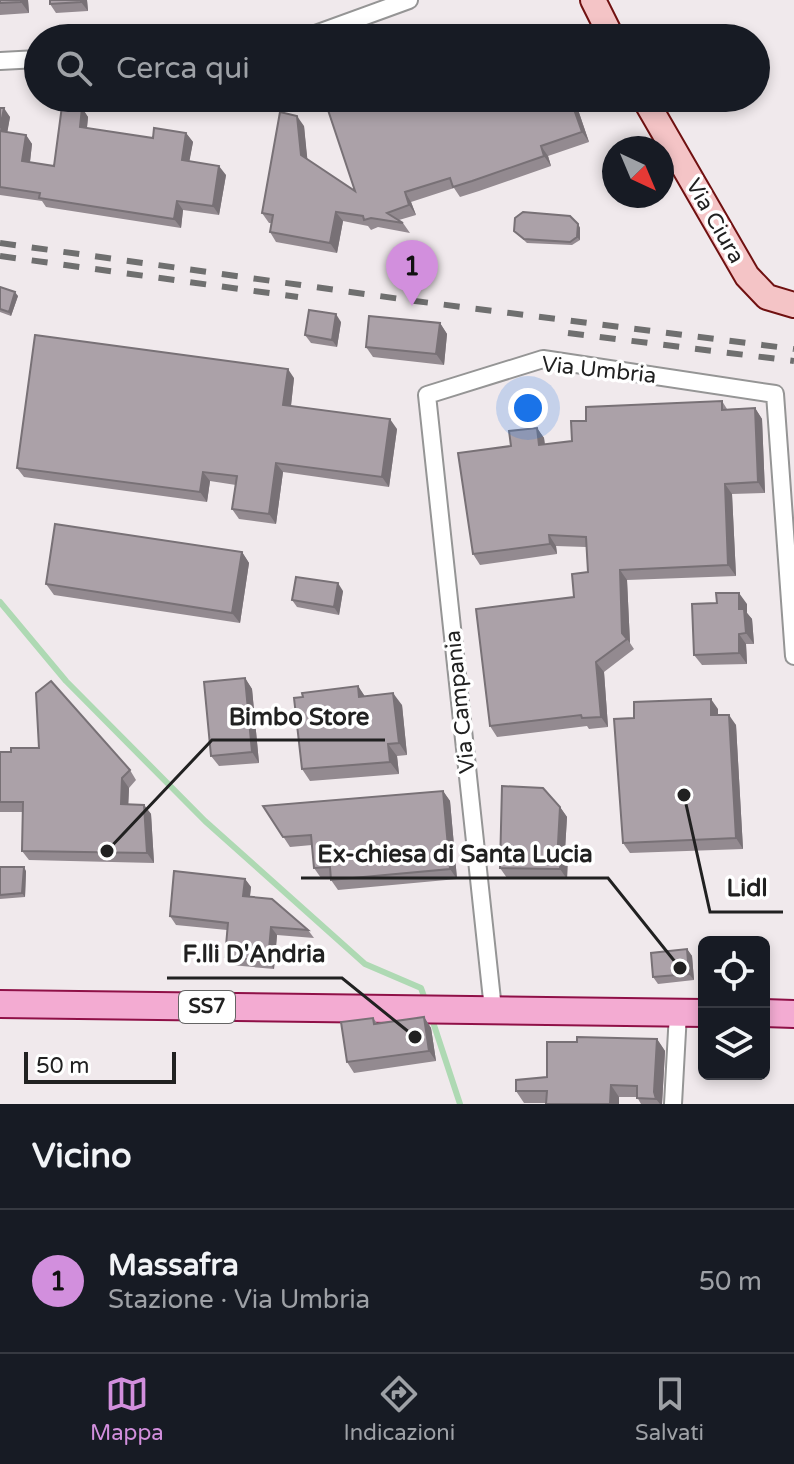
<!DOCTYPE html>
<html lang="it">
<meta charset="utf-8">
<style>
:root{--surface:#171b24;--page:#20242c;--text:#f1f3f6;--muted:#9ea1a6;--line:#363941;--accent:#d28fdd}
body{margin:0;font-family:"Varela Round",sans-serif;background:var(--page);color:var(--text)}
.controls{position:absolute;right:24px;bottom:24px;display:grid;overflow:hidden;border-radius:12px;box-shadow:0 4px 12px #0003}
.controls button{width:72px;height:72px;display:grid;place-items:center;padding:0;border:0;border-bottom:2px solid var(--line);background:var(--surface);color:var(--text);font:40px sans-serif}
.compass{position:absolute;left:602px;top:136px;width:72px;height:72px;border-radius:50%;background:var(--surface);box-shadow:0 4px 12px #0003;rotate:136deg}
.scale{position:absolute;left:24px;bottom:20px;width:152px;box-sizing:border-box;padding-left:8px;border:4px solid #212121;border-top:0;font-size:22px;line-height:28px;white-space:nowrap;color:#212121;-webkit-text-stroke:6px #fff;paint-order:stroke}
.you{position:absolute;left:528px;top:408px;width:28px;height:28px;margin:-20px;border:6px solid #fff;border-radius:50%;background:#1a73e8;box-shadow:0 0 0 12px #1a73e833}
.badge{display:grid;place-items:center;width:52px;height:52px;border-radius:50%;background:var(--accent);color:#111;font-size:26px;font-weight:700}
.pin{position:absolute;translate:-50% -66px;filter:drop-shadow(0 2px 4px #0008)}
.pin::after{content:'';position:absolute;top:42px;width:28px;height:24px;background:inherit;clip-path:polygon(0 0,100% 0,50% 100%)}
.list{margin:0;padding:0;list-style:none}
h2{display:flex;justify-content:space-between;align-items:center;height:104px;margin:0;padding:0 32px;font-size:34px}
h2 small{font-size:26px;font-weight:400;color:var(--muted)}
.list li{display:grid;grid-template-columns:52px 1fr auto;gap:24px;align-items:center;box-sizing:border-box;height:144px;padding:0 32px;border-top:2px solid var(--line)}
.list b{display:block;font-size:30px;white-space:nowrap}
.list p{margin:0;font-size:26px;white-space:nowrap;color:var(--muted)}
.list em{font-size:26px;font-style:normal;color:var(--muted)}
.icon{flex:none;width:44px;height:44px;fill:none;stroke:currentColor;stroke-width:2;stroke-linecap:round;stroke-linejoin:round}
.map{position:relative;flex:none;width:794px;height:1104px;overflow:hidden}
.search{position:absolute;background:var(--surface);box-shadow:0 4px 12px #0003;left:24px;right:24px;top:24px;height:88px;display:flex;align-items:center;gap:20px;box-sizing:border-box;padding:0 28px;border-radius:44px;color:var(--muted);font-size:30px}
.sheet{height:248px;background:var(--surface)}
nav{display:flex;justify-content:space-around;align-items:center;box-sizing:border-box;height:112px;border-top:2px solid var(--line);background:var(--surface);font-size:22px;color:var(--muted)}
nav a{display:grid;justify-items:center;gap:4px}
nav .on{color:var(--accent)}
.map>svg:first-child{display:block}
.lines{fill:none;stroke-linecap:round;stroke-linejoin:round}
.stream{stroke:#aed9b3;stroke-width:6}
.street-casing{stroke:#959595;stroke-width:20}
.secondary-casing{stroke:#701111;stroke-width:28}
.primary-casing{stroke:#8f1047;stroke-width:30}
.street{stroke:#fff;stroke-width:16}
.secondary{stroke:#f4c4c6;stroke-width:24}
.primary{stroke:#f3abd2;stroke-width:26}
.rail{stroke:#6f6f6f;stroke-width:6;stroke-dasharray:16 16;stroke-linecap:butt}
.wall{fill:#938a90}
.shaded-wall{fill:#787176}
.building{fill:#aba1a8;stroke:#787176;stroke-width:2}
.labels{text-anchor:middle;dominant-baseline:central;stroke-width:7;stroke-linejoin:round;paint-order:stroke}
.shield{fill:#fff;stroke:#646464;stroke-width:2}
.shield-label{font-size:20px;font-weight:bold;fill:#212121}
.street-label{font-size:22px;fill:#212121;stroke:#fff}
.leader{fill:none;stroke:#212121;stroke-width:3}
.callout-dot{fill:#212121;stroke:#fff;stroke-width:3}
.callout-label{font-size:24px;text-anchor:middle;font-weight:bold;fill:#212121;stroke:#fff;stroke-width:7;stroke-linejoin:round;paint-order:stroke}
</style>
<div class="map">
<svg width="794" height="1104" viewBox="0 0 794 1104">
<rect width="100%" height="100%" fill="#f0e9ec"/>
<g class="lines">
<path class="stream" d="M0 602 66 681 205 821 365 964 421 988 426 1002
M431 1016 460 1104"/>
<defs>
<path id="street" d="M295 38 310 36 409 0
M0 61 38 59
M493 1009 427 395 543 359 775 394 794 656
M673 1104 678 1013"/>
<path id="secondary" d="M593 0 612 38
M644 98 747 276 767 297 794 305"/>
<path id="primary" d="M0 1004 704 1013
M764 1013 794 1014"/>
</defs>
<use href="#street" class="street-casing"/>
<use href="#secondary" class="secondary-casing"/>
<use href="#primary" class="primary-casing"/>
<use href="#street" class="street"/>
<use href="#secondary" class="secondary"/>
<use href="#primary" class="primary"/>
<path class="rail" d="M0 243 415 301 794 349
M0 256 298 297
M568 333 794 361"/>
</g>
<path class="wall" d="M0 0H28L29 13 0 15Z
M50 0H87L88 11 56 13 50 4Z
M324 98H475L478 108 574 98 589 142 548 156 551 166 479 191 460 197 454 188 411 202 416 215 399 220 403 223 410 233 378 227 371 230 368 226 343 221 337 253 276 242 270 232 271 223H269L262 213 304 126 307 159 355 191Z
M0 108 10 117 7 132 26 135 32 144 30 162 54 166 82 108 88 117 87 128 153 138 186 133 193 142 189 161 226 175 219 215 183 210 181 228 46 207 42 201 0 195Z
M578 224 580 228V240L572 245 527 243 514 231Z
M0 287 18 296 11 316 0 312Z
M341 322 337 347 311 343 305 335Z
M440 323 447 334 444 365 373 357 366 347Z
M294 378 291 406 397 429 389 487 283 472 276 524 239 519 232 509 236 485 210 481 207 502 24 477 17 468Z
M722 401 727 409 755 408 762 419 765 493 732 494 736 576 627 580 630 643 634 649 604 672 608 727 589 729 587 726 497 737 490 726 574 597 588 572 586 547 556 546 557 554 480 565 473 554 511 446 537 428 544 438 545 445 572 441 586 421Z
M242 552 249 563 240 623 54 595 46 584Z
M343 591 339 615 297 607 292 600Z
M747 604V613L752 619 754 644H746L747 664 702 665 694 655Z
M245 678 252 689 259 763 219 766 211 756Z
M358 686 365 697 402 705 407 755 397 756 399 774 310 781 302 769 303 697Z
M718 709V715L736 725 743 849 630 853 623 843 634 718Z
M0 752 130 770 136 780 129 788 128 804 144 805 151 814 154 863 29 860 22 851 23 812H0Z
M443 791 450 801 457 879 338 890 331 880V877L321 878 314 868 312 845 290 847 263 806Z
M560 807 567 817 565 850 568 854 567 879 507 878 500 868Z
M0 867 26 871 25 897 0 899Z
M245 879 251 887 250 896 308 930 314 938 277 935 274 969 231 965 225 957 227 930 176 925 170 916Z
M687 949 692 956 694 980 658 984 653 977Z
M424 1017 431 1028 436 1061 354 1073 347 1062 373 1018 377 1023Z
M657 1039 665 1051 662 1104H641L637 1097H619V1104H546V1103H524L516 1091 547 1077Z"/>
<path class="shaded-wall" d="M21 0H28L29 13 21 2Z
M81 0H87L88 11 81 2Z
M471 98H475L481 119 475 109Z
M570 98H574L589 142 582 132Z
M4 108 10 117 6 140 0 132Z
M82 108 88 117 86 136 80 127Z
M297 116 304 126 308 165 301 155Z
M186 133 193 142 188 169 182 160Z
M26 135 32 144 29 170 22 161Z
M541 146 548 156 551 166 544 156Z
M219 166 226 175 219 215 213 206Z
M405 192 411 202 416 215 409 205Z
M177 201 183 210 181 228 174 219Z
M336 212 343 221 337 253 330 243Z
M578 224 580 228V240L577 237Z
M15 292 18 296 11 316 9 312Z
M336 314 341 322 337 347 332 340Z
M440 323 447 334 444 365 436 354Z
M288 369 294 378 290 414 283 405Z
M755 408 762 419 765 493 758 482Z
M390 419 397 429 389 487 382 477Z
M537 428 544 438 546 456 539 445Z
M276 463 283 472 276 524 269 514Z
M203 472 210 481 207 502 200 492Z
M725 484 732 494 736 576 728 565Z
M549 535 556 546 557 554 550 544Z
M242 552 249 563 240 623 232 613Z
M620 570 627 580 630 643 622 633Z
M338 583 343 591 339 615 334 607Z
M739 593 747 604V613L752 619 754 644 746 633 739 609Z
M739 634 746 644 747 664 739 653Z
M596 662 604 672 608 727 601 717Z
M245 678 252 689 259 763 252 752Z
M358 686 366 698 359 697Z
M393 693 402 705 407 755 399 743Z
M711 699 718 709V726L711 715Z
M729 715 736 725 743 849 736 838Z
M388 744 397 756 399 774 390 762Z
M122 778 129 788 128 814 121 804Z
M443 791 450 801 457 879 450 869Z
M144 805 151 814 154 863 147 853Z
M560 807 567 817 565 850 568 854 567 879 560 869 558 844Z
M24 867 26 871 25 897 22 893Z
M245 879 251 887 249 904 243 896Z
M271 927 277 935 274 969 268 961Z
M687 949 692 956 694 980 689 974Z
M424 1017 431 1028 436 1061 429 1051Z
M657 1039 665 1051 662 1104H660L656 1099 654 1092Z
M611 1085 619 1097V1104H610Z"/>
<path class="building" d="M0 0H21V2L0 3Z
M50 0H81V2L50 4Z
M428 29 431 38H400Z
M324 98H471L475 109 506 98H570L582 132 541 146 544 156 472 181 453 187 450 178 405 192 409 205 387 213 403 223 371 218 364 220 363 216 336 212 330 243 270 232 273 215 262 213 280 112 297 116 301 155 355 191Z
M62 106 82 108 80 127 153 138 154 128 186 133 182 160 219 166 213 206 177 201 174 219 39 198 40 193 0 187V131L26 135 22 161 54 166Z
M0 108H4L0 128Z
M523 212 570 216 578 224 577 237 570 242 524 239 514 231 515 218Z
M0 287 15 292 9 312 0 309Z
M309 310 336 314 332 340 305 335Z
M369 316 440 323 436 354 366 347Z
M35 335 288 369 283 405 390 419 382 477 276 463 269 514 232 509 237 476 203 472 200 492 17 468Z
M722 401V410L755 408 758 482 725 484 728 565 620 570 622 633 627 639 596 662 601 717 582 718 581 715 490 726 476 609 574 597 572 574 588 572 586 537 549 535 550 544 473 554 458 453 511 446 509 431 537 428 539 445 572 441 571 421H586V407Z
M55 524 242 552 232 613 46 584Z
M296 577 338 583 334 607 292 600Z
M716 593H739V609H744L746 633 739 634V653L694 655 692 604 717 603Z
M245 678 252 752 211 756 204 682Z
M51 681 130 770 122 778 121 804 144 805 147 853 22 851 23 802H0V752H11V748H39L36 693Z
M358 686 359 697 393 693 399 743 388 744 390 762 302 769 294 698 303 697 302 693Z
M711 699V715H729L736 838 623 843 614 719 634 718V702Z
M502 786 543 788 560 807 558 844H561L560 869 500 868Z
M443 791 450 869 331 880 330 867 314 868 311 835 283 837 263 806Z
M0 867H24L22 893 0 895Z
M174 871 245 879 243 896 272 899 308 930 271 927 268 961 225 957 228 923 170 916Z
M687 949 689 974 653 977 651 953Z
M424 1017 429 1051 347 1062 341 1022 373 1018 374 1024Z
M577 1037 657 1039 654 1092 656 1099 637 1098V1086L611 1085 610 1104H546L547 1091H516V1080L547 1077V1042H577Z"/>
<g class="labels">
<rect class="shield" x="179" y="991" width="56" height="32" rx="6"/>
<g class="shield-label">
<text x="207" y="1007">SS7</text>
</g>
<g class="street-label">
<text transform="translate(715 221) rotate(60)">Via Ciura</text>
<text transform="translate(599 370) rotate(6)">Via Umbria</text>
<text transform="translate(460 702) rotate(-96)">Via Campania</text>
</g>
</g>
<path class="leader" d="M107 851L212 740H385M680 968L608 878H301M684 795L710 912H783M415 1037L342 978H167"/>
<g class="callout-dot">
<circle cx="107" cy="851" r="8"/>
<circle cx="680" cy="968" r="8"/>
<circle cx="684" cy="795" r="8"/>
<circle cx="415" cy="1037" r="8"/>
</g>
<g class="callout-label">
<text x="299" y="725">Bimbo Store</text>
<text x="455" y="862">Ex-chiesa di Santa Lucia</text>
<text x="747" y="896">Lidl</text>
<text x="254" y="962">F.lli D'Andria</text>
</g>
</svg>
<div class="controls">
<button><svg class="icon" aria-label="locate" viewBox="0 0 24 24"><circle cx="12" cy="12" r="6"/><path d="M12 2v4M12 18v4M2 12h4M18 12h4"/></svg></button>
<button><svg class="icon" aria-label="layers" viewBox="0 0 24 24"><path d="M12 4l9 5-9 5-9-5zM3 14l9 5 9-5"/></svg></button>
</div>
<svg class="compass" viewBox="-18 -18 36 36"><path d="M0-13l5 13h-10z" fill="#e53935"/><path d="M0 13l5-13h-10z" fill="#9ea1a6"/></svg>
<div class="scale">50 m</div>
<div class="you"></div>
<div class="pin badge" style="left:412px;top:306px">1</div>
<div class="search"><svg class="icon" aria-label="search" viewBox="0 0 24 24"><circle cx="10" cy="10" r="6"/><path d="M15 15l6 6"/></svg>Cerca qui</div>
</div>
<section class="sheet">
<h2>Vicino<small></small></h2>
<ul class="list">
<li><span class="badge">1</span><div><b>Massafra</b><p>Stazione · Via Umbria</p></div><em>50 m</em></li>
</ul>
</section>
<nav>
<a class="on"><svg class="icon" aria-label="map" viewBox="0 0 24 24"><path d="M3 6l6-2 6 2 6-2v14l-6 2-6-2-6 2zM9 4v14M15 6v14"/></svg>Mappa</a>
<a><svg class="icon" aria-label="directions" viewBox="0 0 24 24"><path d="M12 3l9 9-9 9-9-9zM9 14v-3h6M13 9l2 2-2 2"/></svg>Indicazioni</a>
<a><svg class="icon" aria-label="saved" viewBox="0 0 24 24"><path d="M7 4h10v16l-5-4-5 4z"/></svg>Salvati</a>
</nav>
